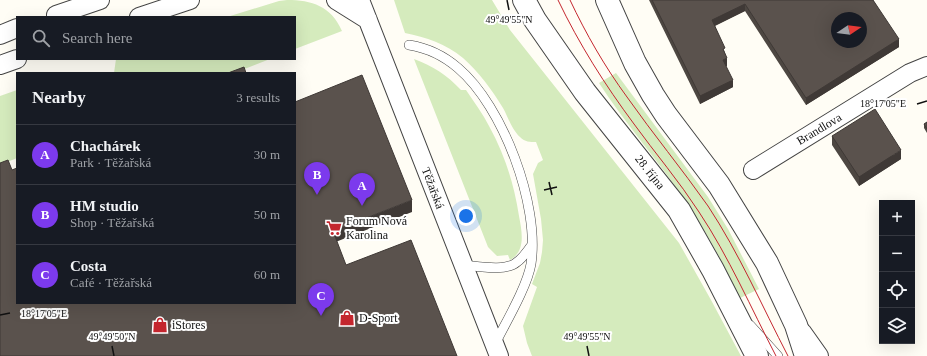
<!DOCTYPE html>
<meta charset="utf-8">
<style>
:root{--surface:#171b24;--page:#20242c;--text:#f1f3f6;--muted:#9ea1a6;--line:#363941;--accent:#7c3aed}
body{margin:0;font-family:"Times New Roman",serif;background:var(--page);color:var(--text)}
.controls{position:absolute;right:12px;bottom:12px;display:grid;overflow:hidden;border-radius:0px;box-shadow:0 4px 16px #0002}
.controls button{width:36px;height:36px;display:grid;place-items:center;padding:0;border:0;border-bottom:1px solid var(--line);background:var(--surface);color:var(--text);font:20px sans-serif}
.compass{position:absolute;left:831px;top:12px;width:36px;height:36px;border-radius:50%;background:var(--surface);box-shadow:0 4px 16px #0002;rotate:77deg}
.you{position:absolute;left:466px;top:216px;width:14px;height:14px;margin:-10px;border:3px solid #fff;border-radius:50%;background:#1a73e8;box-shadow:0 0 0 6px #1a73e833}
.badge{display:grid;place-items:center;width:26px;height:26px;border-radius:50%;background:var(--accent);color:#fff;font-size:13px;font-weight:700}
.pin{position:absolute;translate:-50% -33px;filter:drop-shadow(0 1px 2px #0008)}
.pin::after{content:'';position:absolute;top:21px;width:14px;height:12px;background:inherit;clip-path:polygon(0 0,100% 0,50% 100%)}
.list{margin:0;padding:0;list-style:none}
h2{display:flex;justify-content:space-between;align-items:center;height:52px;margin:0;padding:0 16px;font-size:17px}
h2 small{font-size:13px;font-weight:400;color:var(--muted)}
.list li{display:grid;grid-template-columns:26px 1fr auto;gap:12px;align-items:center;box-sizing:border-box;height:60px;padding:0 16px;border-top:1px solid var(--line)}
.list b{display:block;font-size:15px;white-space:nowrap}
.list p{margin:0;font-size:13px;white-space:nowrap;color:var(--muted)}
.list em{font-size:13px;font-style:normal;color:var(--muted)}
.icon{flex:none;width:22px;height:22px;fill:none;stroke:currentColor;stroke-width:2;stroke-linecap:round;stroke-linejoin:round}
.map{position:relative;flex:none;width:927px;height:356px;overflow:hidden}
.search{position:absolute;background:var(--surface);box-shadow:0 4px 16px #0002;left:16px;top:16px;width:280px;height:44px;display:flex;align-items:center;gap:10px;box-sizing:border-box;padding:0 14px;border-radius:0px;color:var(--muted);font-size:15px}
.panel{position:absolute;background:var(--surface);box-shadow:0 4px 16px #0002;left:16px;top:72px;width:280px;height:232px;border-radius:0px}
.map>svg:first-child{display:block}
.green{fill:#d5ebbd}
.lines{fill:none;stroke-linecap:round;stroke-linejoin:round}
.service-casing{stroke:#444;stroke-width:10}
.minor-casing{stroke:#444;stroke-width:20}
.tertiary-casing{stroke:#444;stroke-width:24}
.service{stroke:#fff;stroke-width:9}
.minor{stroke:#fff;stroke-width:18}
.tertiary{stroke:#fff;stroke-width:22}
.tram{stroke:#c4262e;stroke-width:1}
.wall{fill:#4d4742}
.shaded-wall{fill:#3f3936}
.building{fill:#5a524d;stroke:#3f3936;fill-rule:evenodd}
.ticks{fill:none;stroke:#111;stroke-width:1.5}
.labels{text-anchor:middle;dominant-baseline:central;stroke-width:4;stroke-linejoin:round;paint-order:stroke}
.street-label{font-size:12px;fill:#111;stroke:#fff}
.poi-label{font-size:12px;fill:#111;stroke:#fff;text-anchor:start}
.ticks-label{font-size:10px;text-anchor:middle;fill:#111;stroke:#fff;stroke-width:4;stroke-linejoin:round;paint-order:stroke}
</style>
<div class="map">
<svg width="927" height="356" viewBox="0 0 927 356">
<rect width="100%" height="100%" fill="#fffdf5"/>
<path class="green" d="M287 0C312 0 331 6 342 31L295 49V17H227L279 1Z
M394 0H492L510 30 679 243 711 300 741 356H532L527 343 523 326 537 287 532 284 540 263 542 252 543 240 541 219 533 174 538 163 543 160 536 142C530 142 525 142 520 137 512 130 508 117 503 108 492 90 479 72 463 58 446 44 426 37 405 33Z
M116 59H270L234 73H114Z
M414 59C433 66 447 75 461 90H466C474 102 483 114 489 126 505 155 514 184 519 216 522 232 526 251 510 260L508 255 497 256 488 247Z
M616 73 708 197 728 229 759 289 740 298C724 265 707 232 686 202 659 161 626 125 599 83Z
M17 90V158L0 165V96Z"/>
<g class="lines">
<defs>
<path id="service" d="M409 45C428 48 443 55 458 68 503 106 540 205 531 264 527 287 506 322 495 344
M463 265C477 266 506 272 517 262 523 258 527 251 532 245
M750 325 778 356"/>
<path id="minor" d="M336 0 368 20
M360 0 499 356
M56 15 100 0
M139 17 190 0
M0 35 17 28
M0 65 17 59
M753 170 910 73 927 66
M802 332 819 356"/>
<path id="tertiary" d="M524 0 535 20 585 92 679 210 713 270 757 356
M607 0 635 63 653 95 666 115 719 185 767 263 796 325 806 356"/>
</defs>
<use href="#service" class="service-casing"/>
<use href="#minor" class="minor-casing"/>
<use href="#tertiary" class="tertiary-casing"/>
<use href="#service" class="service"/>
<use href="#minor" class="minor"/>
<use href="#tertiary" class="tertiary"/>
<path class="tram" d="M558 0C579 44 605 85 634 124 655 153 679 181 699 212 729 257 751 308 776 356
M570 0C586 34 605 67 627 97 653 134 682 169 708 206 739 253 762 306 788 356"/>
</g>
<path class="wall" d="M649 0H873L899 47 806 105 745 11 715 26 725 53 727 66H726L733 87 700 104Z
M927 122V133L924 128V124Z
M832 136 901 159 859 186 832 145Z"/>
<path class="shaded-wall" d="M745 4V11L712 27V20Z
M899 39V47L806 105V98Z
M727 58V66L723 67V60Z
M733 80V87L700 104V96Z
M901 150V159L859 186V177Z
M412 200V212L333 243V231Z"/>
<path class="building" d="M652 0H873L899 39 806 98 745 4 712 20 725 48 723 49 727 58 723 60 733 80 700 96ZM837 18H861V42H837Z
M244 67 246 73H228Z
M362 75 412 200 333 231 346 265 411 240 457 356H0V163L8 160 12 170 17 168V303H295V102Z
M875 109 901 150 859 177 832 136Z
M927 122V129L924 124Z"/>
<path class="ticks" d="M507 0 509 10M917 104 927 101M549 182 552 195M544 190 557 187M0 315 10 313M112 346 114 356M587 346 589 356"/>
<defs>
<symbol id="supermarket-bare" viewBox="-9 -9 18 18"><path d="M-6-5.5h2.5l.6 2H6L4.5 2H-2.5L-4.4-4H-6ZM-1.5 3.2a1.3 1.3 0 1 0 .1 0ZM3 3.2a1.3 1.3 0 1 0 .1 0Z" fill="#c4262e" stroke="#fff" stroke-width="2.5" paint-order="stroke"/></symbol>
<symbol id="shop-bare" viewBox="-9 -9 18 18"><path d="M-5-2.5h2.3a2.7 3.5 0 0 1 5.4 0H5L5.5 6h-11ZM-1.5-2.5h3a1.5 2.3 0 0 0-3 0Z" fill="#c4262e" stroke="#fff" stroke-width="2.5" paint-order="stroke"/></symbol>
</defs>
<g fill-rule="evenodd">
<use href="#supermarket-bare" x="323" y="217" width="22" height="22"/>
<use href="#shop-bare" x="336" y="307" width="22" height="22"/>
<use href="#shop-bare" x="149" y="314" width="22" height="22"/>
</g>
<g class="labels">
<g class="street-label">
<text transform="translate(819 129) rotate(-31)">Brandlova</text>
<text transform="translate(650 172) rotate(52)">28. října</text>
<text transform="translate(433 188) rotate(69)">Těžařská</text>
</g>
<g class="poi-label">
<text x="346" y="221">Forum Nová<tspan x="346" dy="14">Karolina</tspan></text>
<text x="359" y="318">D-Sport</text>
<text x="172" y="325">iStores</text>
</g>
</g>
<g class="ticks-label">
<text x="509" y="23">49°49'55"N</text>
<text x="883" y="107">18°17'05"E</text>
<text x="44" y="317">18°17'05"E</text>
<text x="112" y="340">49°49'50"N</text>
<text x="587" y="340">49°49'55"N</text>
</g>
</svg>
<div class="controls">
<button>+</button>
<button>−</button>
<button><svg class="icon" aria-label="locate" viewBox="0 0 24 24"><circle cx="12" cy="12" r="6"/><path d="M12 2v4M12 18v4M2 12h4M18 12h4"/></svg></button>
<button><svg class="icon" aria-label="layers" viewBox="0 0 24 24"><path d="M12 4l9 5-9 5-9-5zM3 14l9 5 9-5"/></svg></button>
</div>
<svg class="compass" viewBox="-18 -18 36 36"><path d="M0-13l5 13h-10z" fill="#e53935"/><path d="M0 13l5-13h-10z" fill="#9ea1a6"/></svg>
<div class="you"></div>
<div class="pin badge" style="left:362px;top:206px">A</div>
<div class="pin badge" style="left:317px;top:195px">B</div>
<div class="pin badge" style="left:321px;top:316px">C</div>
<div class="search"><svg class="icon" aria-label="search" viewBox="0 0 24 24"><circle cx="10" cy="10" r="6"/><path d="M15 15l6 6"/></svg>Search here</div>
<section class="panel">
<h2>Nearby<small>3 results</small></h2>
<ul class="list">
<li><span class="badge">A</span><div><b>Chachárek</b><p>Park · Těžařská</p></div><em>30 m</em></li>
<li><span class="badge">B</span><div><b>HM studio</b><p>Shop · Těžařská</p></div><em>50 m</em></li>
<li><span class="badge">C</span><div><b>Costa</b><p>Café · Těžařská</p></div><em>60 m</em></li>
</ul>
</section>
</div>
